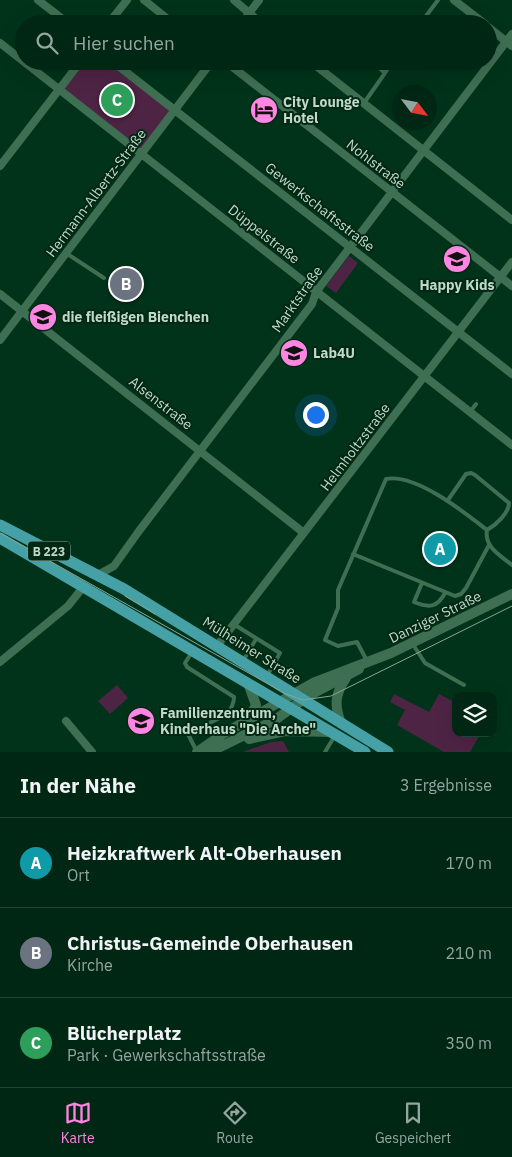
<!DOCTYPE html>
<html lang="de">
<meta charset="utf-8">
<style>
:root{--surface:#002614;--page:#0e3222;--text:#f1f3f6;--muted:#95a5a0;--line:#224334;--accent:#fd86e2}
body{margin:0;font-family:"IBM Plex Sans",sans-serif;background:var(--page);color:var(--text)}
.controls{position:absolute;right:15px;bottom:15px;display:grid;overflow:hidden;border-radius:10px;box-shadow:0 5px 20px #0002}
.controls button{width:45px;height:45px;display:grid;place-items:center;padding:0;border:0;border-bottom:1px solid var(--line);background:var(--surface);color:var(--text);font:25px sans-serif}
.compass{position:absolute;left:392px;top:85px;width:45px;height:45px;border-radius:50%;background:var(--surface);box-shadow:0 5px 20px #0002;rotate:122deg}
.you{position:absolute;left:315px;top:414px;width:18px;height:18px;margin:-12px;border:4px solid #fff;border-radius:50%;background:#1a73e8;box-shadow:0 0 0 8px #1a73e833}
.badge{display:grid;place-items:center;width:32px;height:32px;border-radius:50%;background:var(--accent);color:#fff;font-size:16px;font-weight:700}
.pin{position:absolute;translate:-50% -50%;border:2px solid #fff;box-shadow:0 1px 5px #0006}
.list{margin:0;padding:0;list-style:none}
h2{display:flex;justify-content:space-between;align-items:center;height:65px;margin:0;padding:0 20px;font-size:21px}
h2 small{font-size:16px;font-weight:400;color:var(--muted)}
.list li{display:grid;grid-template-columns:32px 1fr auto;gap:15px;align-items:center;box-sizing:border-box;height:90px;padding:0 20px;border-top:1px solid var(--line)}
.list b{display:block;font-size:19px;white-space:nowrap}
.list p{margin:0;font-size:16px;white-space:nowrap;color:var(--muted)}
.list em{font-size:16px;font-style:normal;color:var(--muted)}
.icon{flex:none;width:28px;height:28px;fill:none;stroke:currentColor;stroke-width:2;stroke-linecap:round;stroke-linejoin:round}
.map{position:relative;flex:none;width:512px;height:752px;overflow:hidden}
.search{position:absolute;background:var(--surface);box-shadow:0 5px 20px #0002;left:15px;right:15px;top:15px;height:55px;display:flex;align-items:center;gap:12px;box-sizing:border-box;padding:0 18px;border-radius:28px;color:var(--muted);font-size:19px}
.sheet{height:335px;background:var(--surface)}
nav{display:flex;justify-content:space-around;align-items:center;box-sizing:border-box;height:70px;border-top:1px solid var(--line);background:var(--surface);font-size:14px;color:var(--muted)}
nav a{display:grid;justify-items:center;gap:2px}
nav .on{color:var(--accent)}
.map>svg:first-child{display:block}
.green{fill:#4e2445}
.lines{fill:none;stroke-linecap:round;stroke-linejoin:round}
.lane{stroke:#3f6f52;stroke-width:4}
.street{stroke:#3f6f52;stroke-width:8}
.secondary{stroke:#3f6f52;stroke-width:10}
.primary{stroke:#46a1a7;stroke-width:11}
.tram{stroke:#87a795;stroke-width:1}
.labels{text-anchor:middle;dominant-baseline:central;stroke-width:4;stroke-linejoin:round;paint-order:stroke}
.shield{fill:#022814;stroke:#87a493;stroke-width:1}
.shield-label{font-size:12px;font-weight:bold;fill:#c0d9c9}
.poi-label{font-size:14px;font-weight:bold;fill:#c0d9c9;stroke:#022814;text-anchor:start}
.street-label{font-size:14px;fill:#c0d9c9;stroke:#022814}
</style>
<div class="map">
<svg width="512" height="752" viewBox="0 0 512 752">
<rect width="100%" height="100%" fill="#00331a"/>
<path class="green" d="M81 61H112L175 110 142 155 59 89Z
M349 256 358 263 336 293 326 286Z
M117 685 128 698 110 714 98 701Z
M394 694 429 712 439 694 456 703V733H481L470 752H444L397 725 405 710 390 702Z
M283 741 289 752H243L271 742Z"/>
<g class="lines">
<path class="lane" d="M319 24 321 21 324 24
M420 24 438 0
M371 61 385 73 393 61
M364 103 385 73
M66 253 104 278
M470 412 476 404
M448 500 466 474 471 473 475 475 509 503C509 513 496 525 487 530
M353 554 455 596 461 594 466 588 489 545
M422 583 414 602C429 608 437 608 445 593
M235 625 280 653 267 676
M412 643 425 663 464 685
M192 652 185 663 187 667 234 697C234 720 203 722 188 734L196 750
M243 661 256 639
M367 661 357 642 338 646 325 640 338 608V590L386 479C415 473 464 512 487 530 484 547 500 555 512 565
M325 752 334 737"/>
<path class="street" d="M38 0 69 24
M144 0 174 24
M234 0 262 24
M454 0 485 24
M108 24 127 0
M241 24 259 0
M488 27 512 46
M0 43 512 445
M112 61 512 374
M225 61 512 286
M310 61 512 220
M0 166 81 61
M0 294 304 533
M0 340 212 61
M98 575 114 566 139 531 312 304 316 292 512 34
M217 646 512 262
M0 662 68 606 84 586
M66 721 92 752"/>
<path class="secondary" d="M248 683 256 705 249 718
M341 723C334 705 335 694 346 678
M249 739 285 731 331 732
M197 752 223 734 313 683 391 653 512 594
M210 752 275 720 308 696 359 669"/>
<path class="primary" d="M0 525 124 589 388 752
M0 538 365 752"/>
<path class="tram" d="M0 533 286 694 303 700 331 696 512 606
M125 596 155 614"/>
</g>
<defs>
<symbol id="hotel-disc" viewBox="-11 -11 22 22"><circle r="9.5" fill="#fd86e2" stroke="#022814"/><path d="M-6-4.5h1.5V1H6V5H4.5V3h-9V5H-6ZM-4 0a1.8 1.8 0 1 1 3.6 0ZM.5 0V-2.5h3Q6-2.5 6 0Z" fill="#111"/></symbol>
<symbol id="school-disc" viewBox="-11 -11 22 22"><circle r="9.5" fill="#fd86e2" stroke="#022814"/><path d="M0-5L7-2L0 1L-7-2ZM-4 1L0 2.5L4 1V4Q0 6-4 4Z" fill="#111"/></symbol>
<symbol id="university-disc" viewBox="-11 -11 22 22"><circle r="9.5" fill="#fd86e2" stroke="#022814"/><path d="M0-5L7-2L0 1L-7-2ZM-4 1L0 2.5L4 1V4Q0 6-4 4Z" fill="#111"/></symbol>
</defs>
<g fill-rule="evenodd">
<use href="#hotel-disc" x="248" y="94" width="32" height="32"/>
<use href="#school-disc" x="441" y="243" width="32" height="32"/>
<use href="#school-disc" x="27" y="301" width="32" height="32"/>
<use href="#university-disc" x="278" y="337" width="32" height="32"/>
<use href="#school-disc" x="125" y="705" width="32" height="32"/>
</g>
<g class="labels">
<rect class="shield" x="28" y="541.5" width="42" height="19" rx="4"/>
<g class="shield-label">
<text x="49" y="551">B 223</text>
</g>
<g class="poi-label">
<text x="283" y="102">City Lounge<tspan x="283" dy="16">Hotel</tspan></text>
<text x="457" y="285" text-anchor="middle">Happy Kids</text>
<text x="62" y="317">die fleißigen Bienchen</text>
<text x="313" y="353">Lab4U</text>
<text x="160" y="713">Familienzentrum,<tspan x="160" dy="16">Kinderhaus "Die Arche"</tspan></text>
</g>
<g class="street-label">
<text transform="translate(376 164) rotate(38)">Nohlstraße</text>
<text transform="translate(96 193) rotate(-53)">Hermann-Albertz-Straße</text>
<text transform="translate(320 207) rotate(38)">Gewerkschaftsstraße</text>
<text transform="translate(264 234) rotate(38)">Düppelstraße</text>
<text transform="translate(297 299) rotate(-55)">Marktstraße</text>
<text transform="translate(161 403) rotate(38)">Alsenstraße</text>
<text transform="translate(355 447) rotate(-53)">Helmholtzstraße</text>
<text transform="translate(435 617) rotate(-26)">Danziger Straße</text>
<text transform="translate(252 650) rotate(32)">Mülheimer Straße</text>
</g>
</g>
</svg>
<div class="controls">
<button><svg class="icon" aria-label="layers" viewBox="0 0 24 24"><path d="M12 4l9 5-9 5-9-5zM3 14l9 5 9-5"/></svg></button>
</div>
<svg class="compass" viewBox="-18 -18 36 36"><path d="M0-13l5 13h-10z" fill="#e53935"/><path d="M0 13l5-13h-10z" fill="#95a5a0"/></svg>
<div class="you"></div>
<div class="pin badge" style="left:440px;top:549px;background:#0f9aa8">A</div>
<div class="pin badge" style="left:126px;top:284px;background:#6b7280">B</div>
<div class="pin badge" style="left:117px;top:100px;background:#2e9e5b">C</div>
<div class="search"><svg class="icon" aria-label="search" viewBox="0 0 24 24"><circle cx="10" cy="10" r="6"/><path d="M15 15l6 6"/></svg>Hier suchen</div>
</div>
<section class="sheet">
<h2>In der Nähe<small>3 Ergebnisse</small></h2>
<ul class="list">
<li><span class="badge" style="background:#0f9aa8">A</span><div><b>Heizkraftwerk Alt-Oberhausen</b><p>Ort</p></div><em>170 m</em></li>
<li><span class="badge" style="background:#6b7280">B</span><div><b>Christus-Gemeinde Oberhausen</b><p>Kirche</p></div><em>210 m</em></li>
<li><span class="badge" style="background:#2e9e5b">C</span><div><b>Blücherplatz</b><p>Park · Gewerkschaftsstraße</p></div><em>350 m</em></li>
</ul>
</section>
<nav>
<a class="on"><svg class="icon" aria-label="map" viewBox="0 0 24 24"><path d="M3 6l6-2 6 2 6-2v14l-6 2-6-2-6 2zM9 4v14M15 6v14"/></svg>Karte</a>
<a><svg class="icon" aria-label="directions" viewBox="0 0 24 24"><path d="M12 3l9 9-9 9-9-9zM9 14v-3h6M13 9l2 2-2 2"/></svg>Route</a>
<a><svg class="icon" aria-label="saved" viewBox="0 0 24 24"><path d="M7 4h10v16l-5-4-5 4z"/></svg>Gespeichert</a>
</nav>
